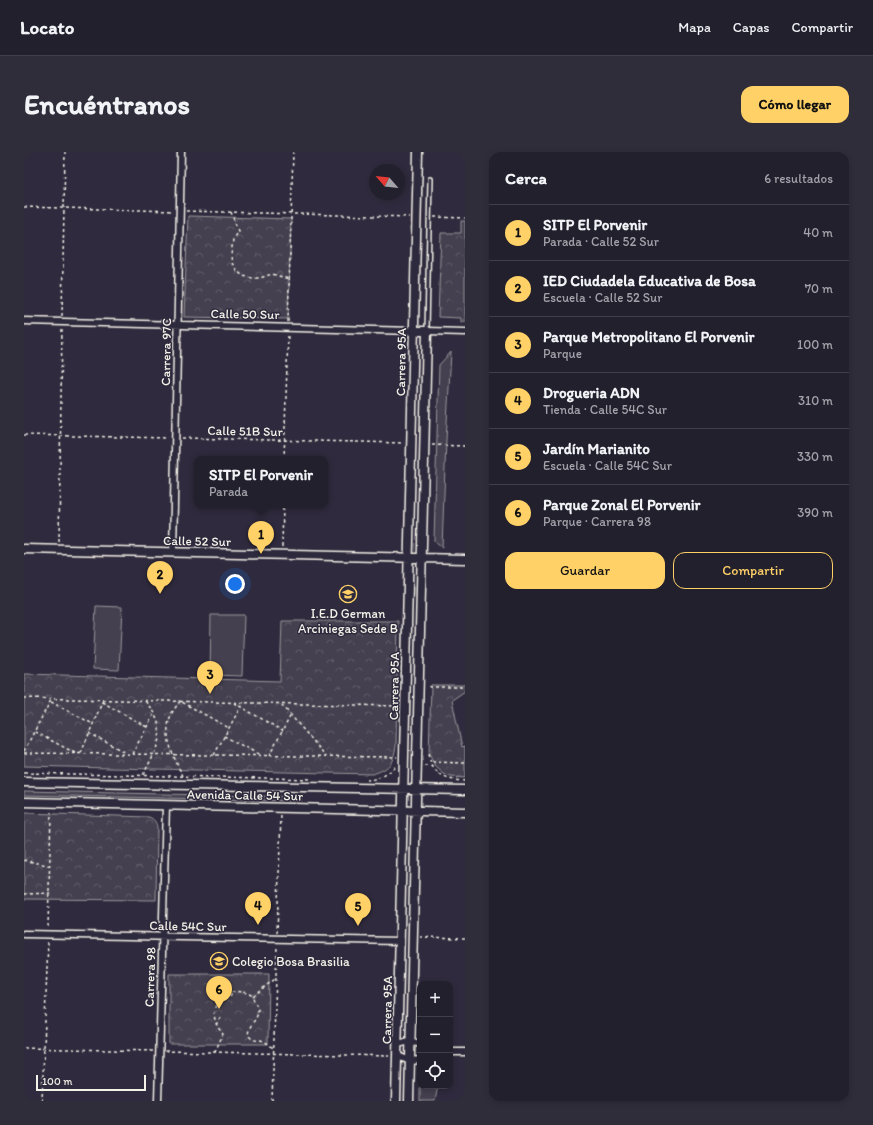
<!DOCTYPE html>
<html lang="es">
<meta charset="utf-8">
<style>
:root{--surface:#23202e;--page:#2f2d3a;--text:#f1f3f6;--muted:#a3a3aa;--line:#403e4a;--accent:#ffd166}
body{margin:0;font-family:Itim,sans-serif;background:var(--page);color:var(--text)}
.controls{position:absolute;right:12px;bottom:12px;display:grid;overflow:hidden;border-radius:8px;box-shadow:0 2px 6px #0003}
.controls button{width:36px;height:36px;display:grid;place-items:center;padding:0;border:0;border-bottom:1px solid var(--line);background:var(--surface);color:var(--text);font:20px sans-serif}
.compass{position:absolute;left:345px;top:12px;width:36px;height:36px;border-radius:50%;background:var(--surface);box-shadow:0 2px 6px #0003;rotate:298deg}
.scale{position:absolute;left:12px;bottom:10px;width:110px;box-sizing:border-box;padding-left:4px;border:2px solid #f4f1e8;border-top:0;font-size:11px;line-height:14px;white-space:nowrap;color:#f4f1e8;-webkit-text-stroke:3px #2f2a3d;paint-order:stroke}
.you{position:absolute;left:211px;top:432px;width:14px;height:14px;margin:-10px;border:3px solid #fff;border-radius:50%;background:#1a73e8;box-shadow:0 0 0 6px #1a73e833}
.badge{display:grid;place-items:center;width:26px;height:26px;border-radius:50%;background:var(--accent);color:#111;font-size:13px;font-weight:700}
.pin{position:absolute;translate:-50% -33px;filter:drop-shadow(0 1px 2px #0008)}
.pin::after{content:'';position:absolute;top:21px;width:14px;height:12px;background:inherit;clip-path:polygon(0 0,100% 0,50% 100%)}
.popup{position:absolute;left:170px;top:304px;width:134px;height:52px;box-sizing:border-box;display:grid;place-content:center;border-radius:8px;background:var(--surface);filter:drop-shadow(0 1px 3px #0005);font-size:13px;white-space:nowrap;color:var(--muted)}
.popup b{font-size:15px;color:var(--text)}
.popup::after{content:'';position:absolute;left:50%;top:100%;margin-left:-8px;border:8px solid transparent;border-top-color:var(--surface)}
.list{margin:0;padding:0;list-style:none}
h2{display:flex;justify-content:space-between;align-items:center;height:52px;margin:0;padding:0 16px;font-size:17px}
h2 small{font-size:13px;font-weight:400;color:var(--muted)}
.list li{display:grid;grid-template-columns:26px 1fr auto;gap:12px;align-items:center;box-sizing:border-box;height:56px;padding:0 16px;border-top:1px solid var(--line)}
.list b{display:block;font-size:15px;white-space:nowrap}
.list p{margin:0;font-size:13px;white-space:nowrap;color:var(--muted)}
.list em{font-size:13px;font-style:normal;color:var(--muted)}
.actions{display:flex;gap:8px;padding:12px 16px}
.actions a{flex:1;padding:9px 0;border:1px solid var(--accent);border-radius:12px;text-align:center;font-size:14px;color:var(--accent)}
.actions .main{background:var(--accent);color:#111}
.icon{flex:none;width:22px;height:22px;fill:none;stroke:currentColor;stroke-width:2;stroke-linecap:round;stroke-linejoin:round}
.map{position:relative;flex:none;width:441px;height:949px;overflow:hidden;border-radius:12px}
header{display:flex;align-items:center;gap:24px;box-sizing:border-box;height:56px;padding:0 20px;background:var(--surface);border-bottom:1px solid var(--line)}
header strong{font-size:19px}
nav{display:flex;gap:22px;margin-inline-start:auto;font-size:14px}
.intro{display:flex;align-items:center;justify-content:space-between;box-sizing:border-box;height:96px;padding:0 24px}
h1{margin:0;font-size:28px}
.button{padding:10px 18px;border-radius:12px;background:var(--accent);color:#111;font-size:14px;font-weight:700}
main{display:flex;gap:24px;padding:0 24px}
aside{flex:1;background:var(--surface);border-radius:12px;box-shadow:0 2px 6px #0003}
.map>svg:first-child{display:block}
.green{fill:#454050;stroke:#9c989c}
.park{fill:url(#park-crowns);stroke:#9c989c}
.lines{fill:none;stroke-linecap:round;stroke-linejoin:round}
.service-casing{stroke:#f4f1e8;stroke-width:6}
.minor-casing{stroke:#f4f1e8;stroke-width:9}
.tertiary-casing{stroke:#f4f1e8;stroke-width:11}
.path{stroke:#f4f1e8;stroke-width:1.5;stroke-dasharray:3 3;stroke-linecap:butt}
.service{stroke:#2f2a3d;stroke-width:3}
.minor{stroke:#2f2a3d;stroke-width:6}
.tertiary{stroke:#2f2a3d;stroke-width:8}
.labels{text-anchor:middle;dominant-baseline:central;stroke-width:3;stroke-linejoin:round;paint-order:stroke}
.street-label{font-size:13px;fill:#f4f1e8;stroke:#2f2a3d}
.poi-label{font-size:13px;fill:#f4f1e8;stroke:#2f2a3d}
</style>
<header>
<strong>Locato</strong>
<nav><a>Mapa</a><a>Capas</a><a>Compartir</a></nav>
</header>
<div class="intro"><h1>Encuéntranos</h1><a class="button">Cómo llegar</a></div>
<main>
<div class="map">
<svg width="441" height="949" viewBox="0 0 441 949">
<defs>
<pattern id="park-crowns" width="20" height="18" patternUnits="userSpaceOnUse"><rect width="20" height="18" fill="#454050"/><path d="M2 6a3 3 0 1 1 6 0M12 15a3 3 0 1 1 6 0" fill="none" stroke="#605c69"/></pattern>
</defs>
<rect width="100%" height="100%" fill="#2f2a3d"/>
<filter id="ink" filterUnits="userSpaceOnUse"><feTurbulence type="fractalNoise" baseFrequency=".025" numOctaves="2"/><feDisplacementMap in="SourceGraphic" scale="8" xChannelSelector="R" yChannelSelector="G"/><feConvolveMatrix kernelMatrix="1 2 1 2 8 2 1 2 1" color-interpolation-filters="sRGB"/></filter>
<g filter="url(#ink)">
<path class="green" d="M427 200 422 288 418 396 410 389 415 213Z
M72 454 98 455 95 518 69 517Z
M187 463H220L218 524 186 523Z
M0 639 277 645V649L0 643Z
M396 934H414L411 949H396Z"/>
<path class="park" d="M164 64 267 67 264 167 160 165Z
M437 69H441V170H437V166L414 165 417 81H437Z
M258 469H374L372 594C369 611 366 617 348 622L0 614V522L256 529Z
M407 533H441V539L428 548 438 595 441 594V626L427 625 420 622 411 614 405 602Z
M0 661 125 665C130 667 132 670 133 675L132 748 0 747Z
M145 822H245L244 892H145Z"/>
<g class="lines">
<defs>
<path id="service" d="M403 179 406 27"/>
<path id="minor" d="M0 169 390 179
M403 179 441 180
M149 400 157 0
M0 782 376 789
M374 892 386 889 396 892
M426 900H441
M374 904 386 909 396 908
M134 949 142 653"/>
<path id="tertiary" d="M0 397 441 407
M0 630 441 638
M0 650 441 660
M372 949 394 0
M385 949 403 179H390"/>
</defs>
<use href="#service" class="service-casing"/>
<use href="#minor" class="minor-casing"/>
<use href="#tertiary" class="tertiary-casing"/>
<path class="path" d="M0 55 150 59
M162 59 386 65
M207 60 214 79 209 87 207 104 208 111 213 119 219 124 228 126H236L248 122 265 127
M410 65 441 66
M38 164 41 0
M264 170 269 0
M0 283 144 286
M158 286 380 291
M408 293 441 294
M260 307 264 182
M35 390 38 175
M258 395 259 353
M405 535H441
M0 546 374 554
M27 550 69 572
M78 550 123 575
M210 551 259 579
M258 553 302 604
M11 580 51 601
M65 581 102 601
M200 584 236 603
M0 599 28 546
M0 601 373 605
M57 601 79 548
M108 602 131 560
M404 602C409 624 421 628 441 629
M190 603 216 556
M245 604 267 563
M408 610 441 611
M401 614H408
M0 621 288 627
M119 623C134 594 146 578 121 549
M159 624C150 606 138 583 147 563 149 558 153 554 156 549L205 576
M342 628C358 627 362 623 373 613
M0 708 27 714
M0 742 26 741
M24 775 27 660
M253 781 257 663
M396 785 441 786
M229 844 251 827
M206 845 209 840
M192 873 197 864
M0 896 129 899
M141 899 365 904
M191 900 199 882C177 858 200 828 229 844 229 850 234 853 234 859 235 867 218 879 227 886 230 889 233 888 236 888 242 889 245 893 249 896
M18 949 24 789
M248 949 253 793"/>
<use href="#service" class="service"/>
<use href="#minor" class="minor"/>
<use href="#tertiary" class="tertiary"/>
</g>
</g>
<defs>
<symbol id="school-ring" viewBox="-11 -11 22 22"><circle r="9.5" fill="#2f2a3d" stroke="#ffd166" stroke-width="1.5"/><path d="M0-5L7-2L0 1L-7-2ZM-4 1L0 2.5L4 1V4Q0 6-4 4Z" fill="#ffd166"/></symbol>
</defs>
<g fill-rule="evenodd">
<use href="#school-ring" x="314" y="432" width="20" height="20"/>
<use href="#school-ring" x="185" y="799" width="20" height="20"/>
</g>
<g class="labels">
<g class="street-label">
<text transform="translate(221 162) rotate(1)">Calle 50 Sur</text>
<text transform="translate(142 200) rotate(-89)">Carrera 97C</text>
<text transform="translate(377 210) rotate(-89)">Carrera 95A</text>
<text transform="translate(221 279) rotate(1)">Calle 51B Sur</text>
<text transform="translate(173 389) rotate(1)">Calle 52 Sur</text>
<text transform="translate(370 534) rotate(-89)">Carrera 95A</text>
<text transform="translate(221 643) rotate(1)">Avenida Calle 54 Sur</text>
<text transform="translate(164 774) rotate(1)">Calle 54C Sur</text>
<text transform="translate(126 825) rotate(-88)">Carrera 98</text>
<text transform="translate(363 858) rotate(-89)">Carrera 95A</text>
</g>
<g class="poi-label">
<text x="324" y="461">I.E.D German<tspan x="324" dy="15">Arciniegas Sede B</tspan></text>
<text x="208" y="809" text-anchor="start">Colegio Bosa Brasilia</text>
</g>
</g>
</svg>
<div class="controls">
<button>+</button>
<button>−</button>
<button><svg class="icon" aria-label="locate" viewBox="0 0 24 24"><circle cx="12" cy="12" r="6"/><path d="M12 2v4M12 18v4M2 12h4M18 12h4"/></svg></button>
</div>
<svg class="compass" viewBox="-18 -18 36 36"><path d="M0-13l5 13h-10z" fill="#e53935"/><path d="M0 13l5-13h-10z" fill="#a3a3aa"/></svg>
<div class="scale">100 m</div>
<div class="you"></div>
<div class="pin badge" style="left:237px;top:402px">1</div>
<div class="popup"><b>SITP El Porvenir</b>Parada</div>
<div class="pin badge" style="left:136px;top:442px">2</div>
<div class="pin badge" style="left:186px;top:542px">3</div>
<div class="pin badge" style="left:234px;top:773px">4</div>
<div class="pin badge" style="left:334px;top:774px">5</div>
<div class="pin badge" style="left:195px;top:857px">6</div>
</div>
<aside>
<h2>Cerca<small>6 resultados</small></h2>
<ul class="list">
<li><span class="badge">1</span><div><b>SITP El Porvenir</b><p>Parada · Calle 52 Sur</p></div><em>40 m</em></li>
<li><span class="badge">2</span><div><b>IED Ciudadela Educativa de Bosa</b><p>Escuela · Calle 52 Sur</p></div><em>70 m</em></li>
<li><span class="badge">3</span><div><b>Parque Metropolitano El Porvenir</b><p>Parque</p></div><em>100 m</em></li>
<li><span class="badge">4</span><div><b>Drogueria ADN</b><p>Tienda · Calle 54C Sur</p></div><em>310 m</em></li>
<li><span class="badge">5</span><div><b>Jardín Marianito</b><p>Escuela · Calle 54C Sur</p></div><em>330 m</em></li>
<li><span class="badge">6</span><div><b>Parque Zonal El Porvenir</b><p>Parque · Carrera 98</p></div><em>390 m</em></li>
</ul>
<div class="actions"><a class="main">Guardar</a><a>Compartir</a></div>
</aside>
</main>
